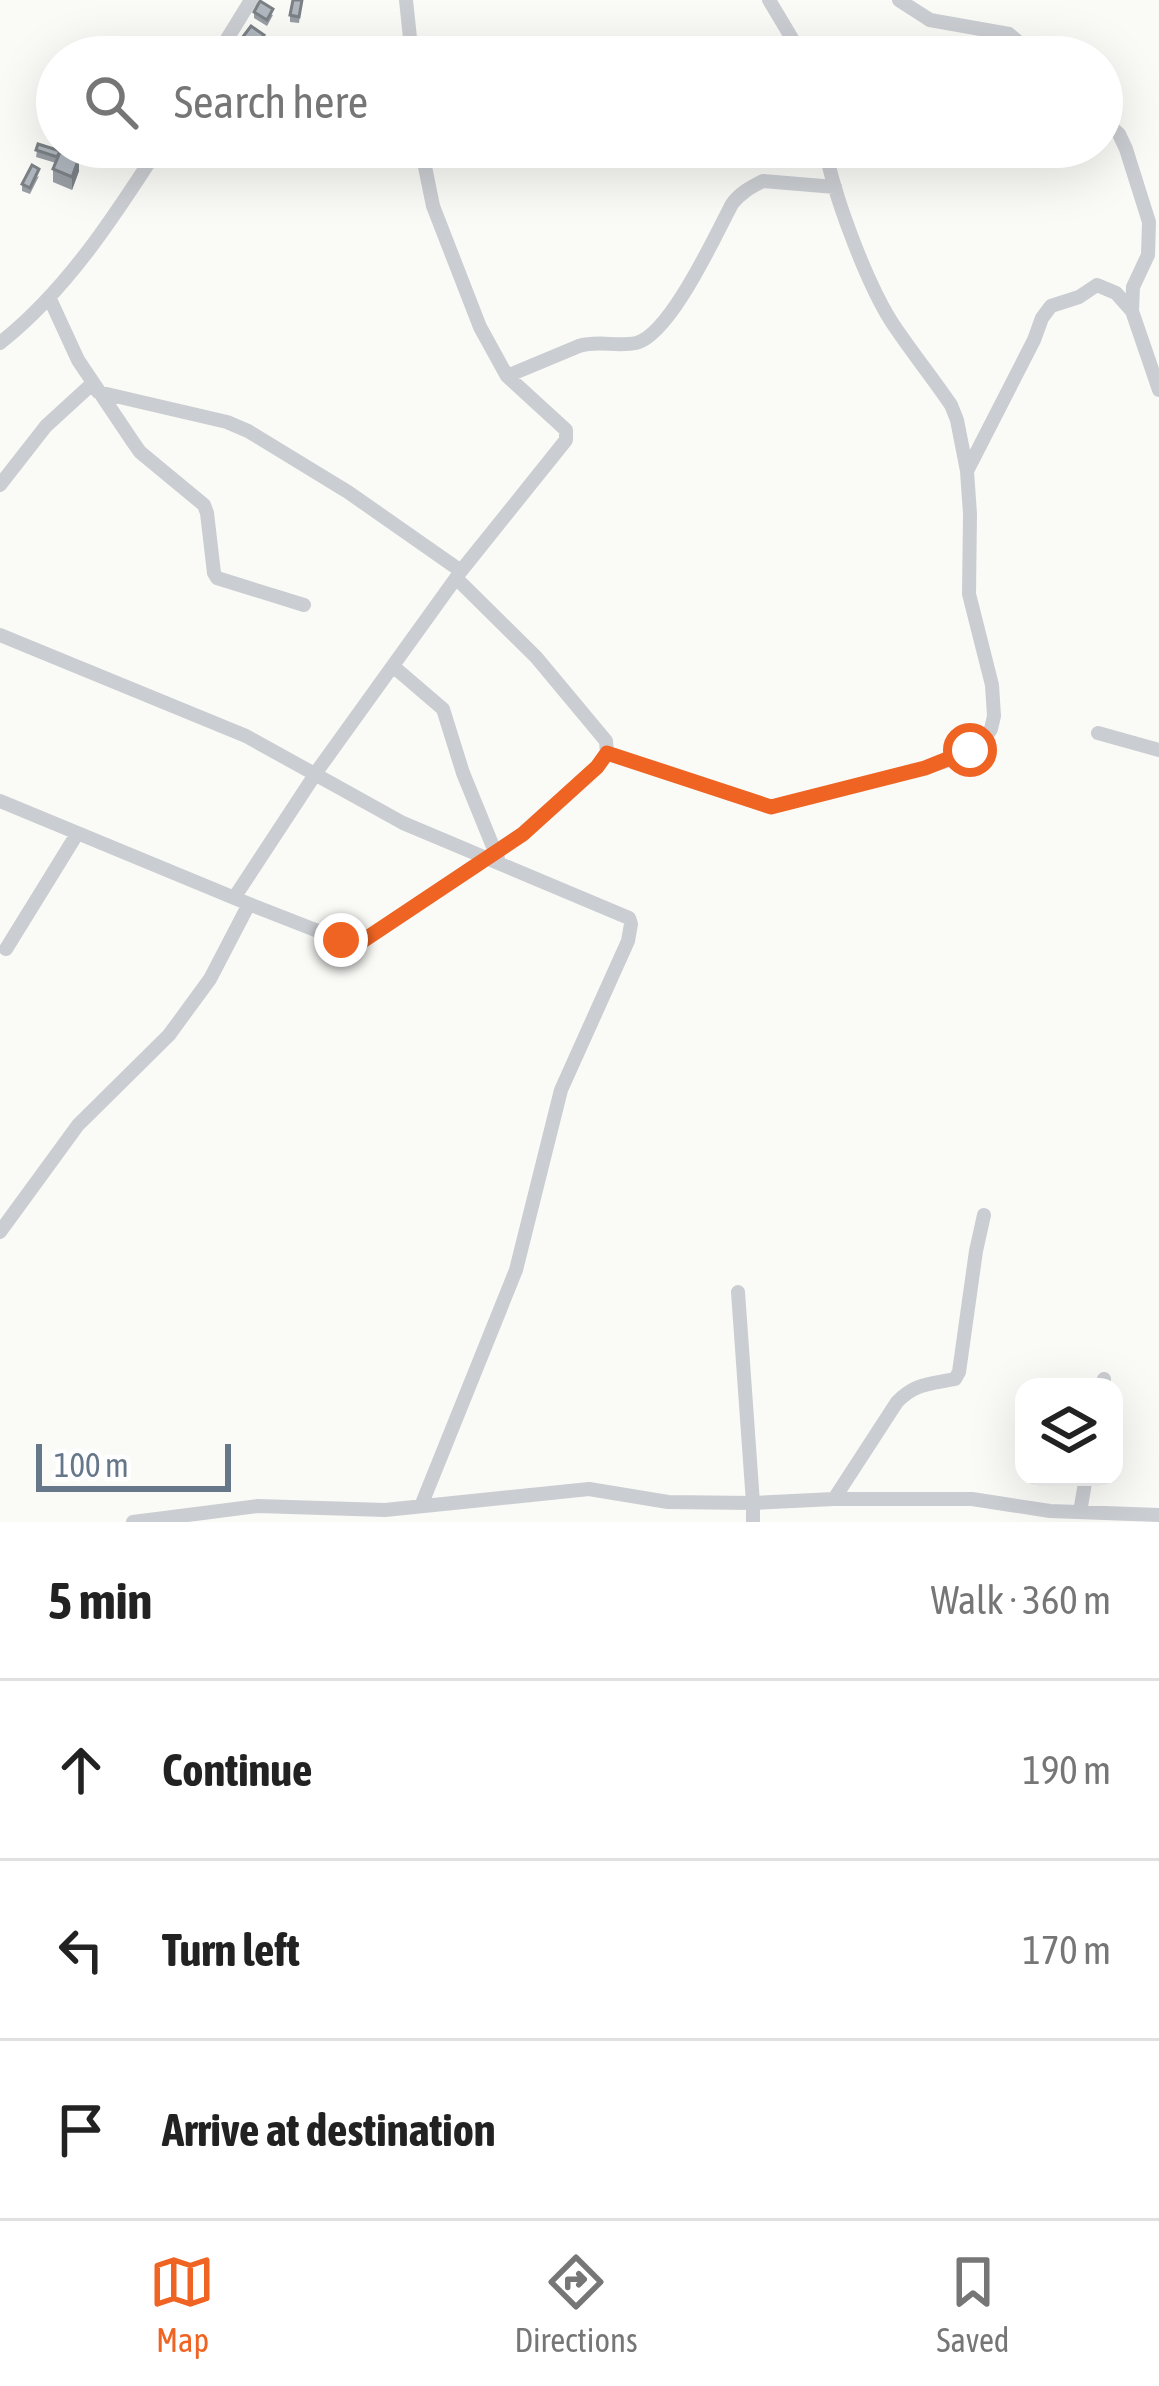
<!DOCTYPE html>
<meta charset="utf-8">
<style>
:root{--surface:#fff;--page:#f6f6f6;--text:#222;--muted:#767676;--line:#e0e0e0;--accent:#ef6422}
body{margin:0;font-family:"Asap Condensed",sans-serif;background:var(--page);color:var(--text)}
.controls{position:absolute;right:36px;bottom:36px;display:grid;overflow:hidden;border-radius:24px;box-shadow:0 12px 48px #0002}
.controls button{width:108px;height:108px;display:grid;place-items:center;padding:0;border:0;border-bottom:3px solid var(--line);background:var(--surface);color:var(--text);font:60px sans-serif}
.scale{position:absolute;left:36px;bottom:30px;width:195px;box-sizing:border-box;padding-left:12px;border:6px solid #67778a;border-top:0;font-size:33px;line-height:42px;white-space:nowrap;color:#67778a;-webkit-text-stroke:9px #fff;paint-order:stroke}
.stop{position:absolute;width:36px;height:36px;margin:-27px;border:9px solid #ef6422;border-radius:50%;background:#fff}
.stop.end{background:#ef6422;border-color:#fff;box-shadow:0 3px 12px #0008}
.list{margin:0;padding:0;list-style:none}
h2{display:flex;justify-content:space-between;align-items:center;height:156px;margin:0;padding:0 48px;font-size:51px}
h2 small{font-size:39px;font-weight:400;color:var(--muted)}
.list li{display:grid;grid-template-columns:78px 1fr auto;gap:36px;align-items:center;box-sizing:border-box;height:180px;padding:0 48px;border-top:3px solid var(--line)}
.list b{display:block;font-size:45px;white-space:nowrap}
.list em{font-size:39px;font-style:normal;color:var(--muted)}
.icon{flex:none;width:66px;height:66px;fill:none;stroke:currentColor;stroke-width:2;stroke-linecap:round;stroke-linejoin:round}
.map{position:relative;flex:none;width:1159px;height:1522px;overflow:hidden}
.search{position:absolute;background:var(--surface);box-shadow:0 12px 48px #0002;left:36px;right:36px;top:36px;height:132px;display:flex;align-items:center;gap:30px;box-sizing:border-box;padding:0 42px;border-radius:66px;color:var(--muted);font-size:45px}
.sheet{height:696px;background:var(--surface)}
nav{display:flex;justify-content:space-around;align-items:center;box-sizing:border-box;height:168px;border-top:3px solid var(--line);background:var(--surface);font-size:33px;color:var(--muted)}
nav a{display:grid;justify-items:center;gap:6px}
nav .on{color:var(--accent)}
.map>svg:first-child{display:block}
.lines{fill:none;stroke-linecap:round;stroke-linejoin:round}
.street{stroke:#cacdd1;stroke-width:14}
.wall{fill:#979da3}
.shaded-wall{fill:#7b8085}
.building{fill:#b0b7be;stroke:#7b8085;stroke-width:3}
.route{stroke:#ef6422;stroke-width:15}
</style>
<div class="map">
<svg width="1159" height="1522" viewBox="0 0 1159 1522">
<rect width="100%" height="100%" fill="#fafaf7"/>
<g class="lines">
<path class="street" d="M406 0 412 57
M769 0 803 57
M899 0 930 20 1009 34 1036 57
M216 57 251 0
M1102 119 1119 134 1126 149 1149 222 1148 255 1133 287 1132 311 1159 390
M49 297 78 360 133 442 140 452 204 505 207 513 214 573 217 578 304 605
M0 343C66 291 114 217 159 147
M507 376 579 346C598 340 617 347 636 343 670 335 715 236 732 204 740 193 751 187 763 181L835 187
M98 392 227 422 248 431 348 492 461 571
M967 471 1034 340 1042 318 1051 306 1079 297 1097 285 1116 293 1132 311
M0 485 46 426 93 383
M0 635 246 736 403 823 629 918 631 924 628 941 561 1090 516 1270 421 1506
M394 667 443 709 463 773 498 859
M1098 733 1159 750
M607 753 771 807 925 768 955 758 983 741 991 729 994 716 992 685 969 594 970 514 967 471 957 420 951 405C932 377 910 350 891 321 866 281 833 194 825 147
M0 801 249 904 341 940 361 942 522 834 597 767 607 753 606 741 536 657 456 578
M234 898 320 767 461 571 566 440V430L507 376 480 327 433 206 421 147
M6 949 77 834
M0 1232 78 1125 169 1035 210 979 249 904
M738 1292 753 1503 834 1499H972L1050 1511 1159 1515
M1103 1387 1104 1379
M834 1499 897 1402C915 1383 930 1384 955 1379L959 1372 976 1251 984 1215
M1080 1512 1086 1477
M133 1522 258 1506 385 1510 589 1489 668 1502 753 1503V1522"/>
</g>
<path class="wall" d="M302 0 299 23 290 22V15Z
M254 12 273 15 267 26 254 18Z
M242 38 264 48 257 57H250L242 51Z
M38 144 79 171 72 190 53 182V169L56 163 36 157Z
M39 176 30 194 22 191V184Z"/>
<path class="shaded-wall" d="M264 35V48L257 57H254V48Z
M79 158V171L72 190V177Z"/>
<path class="building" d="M293 0H302L299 17 290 15Z
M260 1 273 9 267 20 254 12Z
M251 26 264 35 254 48 242 38Z
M38 144 60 151 57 157 36 150Z
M61 150 79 158 72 177 53 169Z
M32 165 39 169 30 188 22 184Z"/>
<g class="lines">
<path class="route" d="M341 940 361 942 523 834 597 767 607 753 771 807 925 768 970 750"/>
</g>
</svg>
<div class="controls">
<button><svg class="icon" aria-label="layers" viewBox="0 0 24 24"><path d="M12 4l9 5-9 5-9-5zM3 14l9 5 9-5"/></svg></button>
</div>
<div class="scale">100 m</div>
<div class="stop" style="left:970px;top:750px"></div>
<div class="stop end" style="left:341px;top:940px"></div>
<div class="search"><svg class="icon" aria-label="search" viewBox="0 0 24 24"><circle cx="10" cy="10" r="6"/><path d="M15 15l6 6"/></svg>Search here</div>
</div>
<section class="sheet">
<h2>5 min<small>Walk · 360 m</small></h2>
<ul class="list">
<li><svg class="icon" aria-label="ahead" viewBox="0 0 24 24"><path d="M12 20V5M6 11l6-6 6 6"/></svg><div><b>Continue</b></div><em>190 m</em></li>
<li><svg class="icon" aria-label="left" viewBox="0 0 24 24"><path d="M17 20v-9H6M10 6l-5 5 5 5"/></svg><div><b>Turn left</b></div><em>170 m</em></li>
<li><svg class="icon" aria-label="arrive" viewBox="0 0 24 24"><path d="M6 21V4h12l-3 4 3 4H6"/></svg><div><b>Arrive at destination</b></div></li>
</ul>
</section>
<nav>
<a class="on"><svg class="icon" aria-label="map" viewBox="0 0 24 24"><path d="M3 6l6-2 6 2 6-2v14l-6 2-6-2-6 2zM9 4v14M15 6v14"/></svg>Map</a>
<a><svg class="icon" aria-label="directions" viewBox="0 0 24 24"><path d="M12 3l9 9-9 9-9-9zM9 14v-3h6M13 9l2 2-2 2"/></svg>Directions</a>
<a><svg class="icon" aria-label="saved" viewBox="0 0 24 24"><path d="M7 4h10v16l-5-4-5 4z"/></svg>Saved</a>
</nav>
